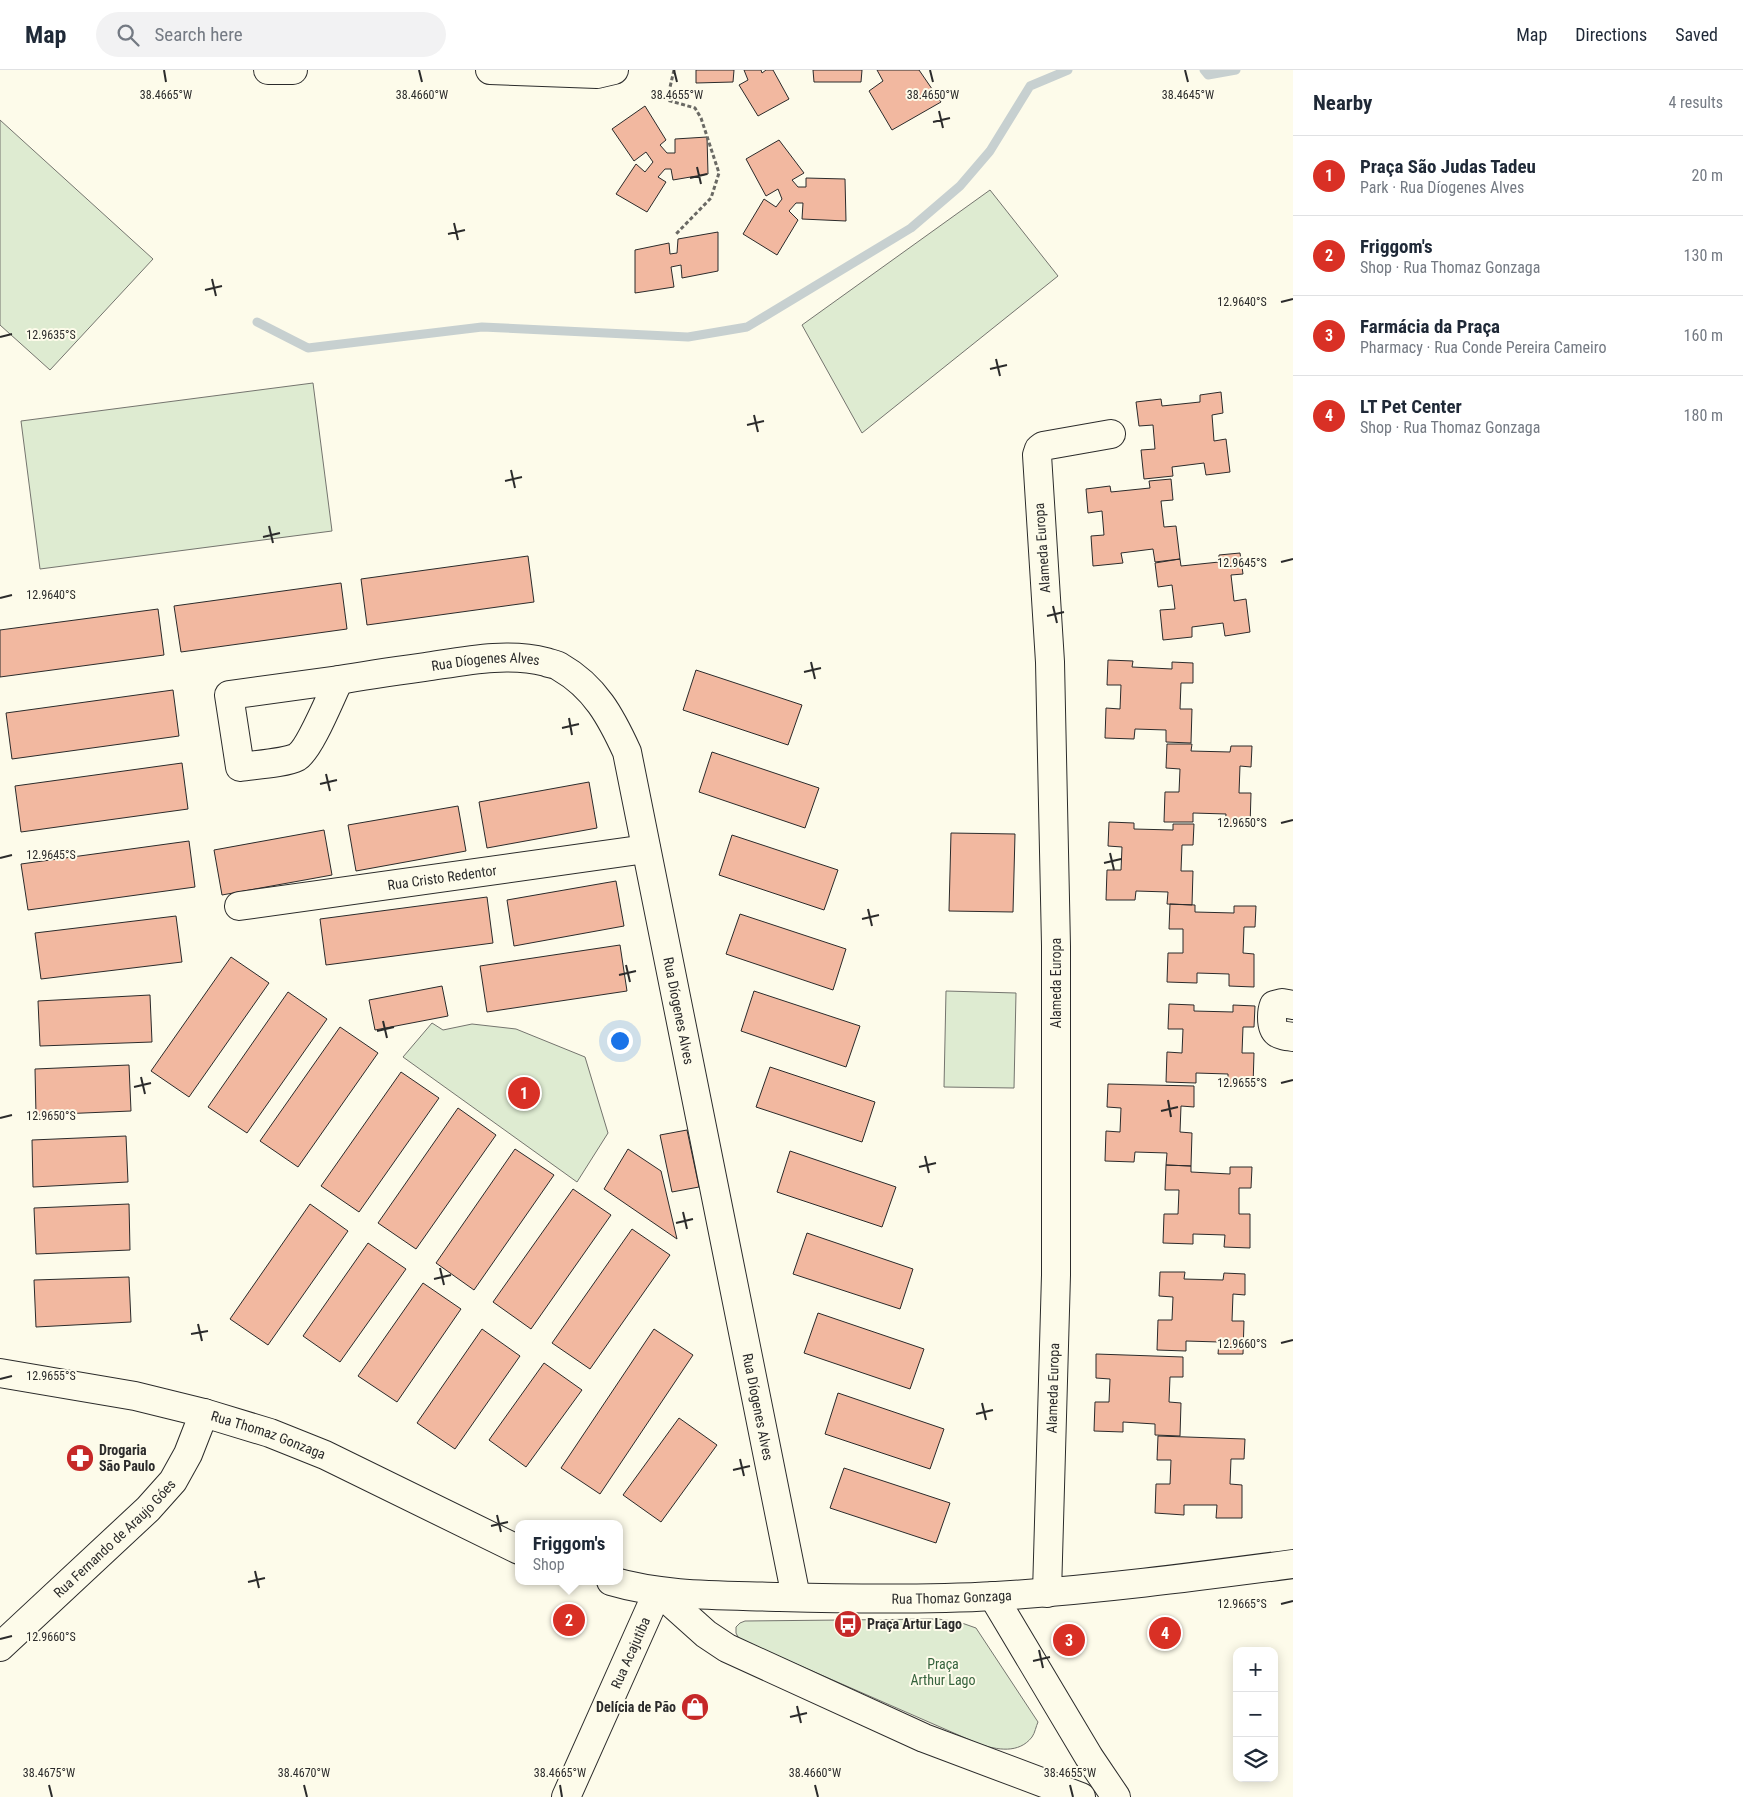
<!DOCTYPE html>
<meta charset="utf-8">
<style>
:root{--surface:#fff;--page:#f2f2f3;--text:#1f2937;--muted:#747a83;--line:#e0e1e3;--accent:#d93025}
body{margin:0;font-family:"Roboto Condensed",sans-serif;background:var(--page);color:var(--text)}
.controls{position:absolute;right:15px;bottom:15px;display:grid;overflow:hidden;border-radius:10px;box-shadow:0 2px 12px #0003}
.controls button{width:45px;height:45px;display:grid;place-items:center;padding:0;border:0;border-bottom:1px solid var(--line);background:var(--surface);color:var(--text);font:25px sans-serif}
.you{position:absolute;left:619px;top:970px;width:18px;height:18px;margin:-12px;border:4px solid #fff;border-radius:50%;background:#1a73e8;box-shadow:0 0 0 8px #1a73e833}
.badge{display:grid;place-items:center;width:32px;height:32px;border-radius:50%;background:var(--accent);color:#fff;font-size:16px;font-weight:700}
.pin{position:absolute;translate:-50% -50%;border:2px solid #fff;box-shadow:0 1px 5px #0006}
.popup{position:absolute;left:515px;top:1450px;width:108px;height:65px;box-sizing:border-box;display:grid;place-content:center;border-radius:10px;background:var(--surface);filter:drop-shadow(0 1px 4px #0005);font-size:16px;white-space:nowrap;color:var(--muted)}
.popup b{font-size:19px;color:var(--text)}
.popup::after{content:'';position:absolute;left:50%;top:100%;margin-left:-10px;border:10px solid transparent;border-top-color:var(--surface)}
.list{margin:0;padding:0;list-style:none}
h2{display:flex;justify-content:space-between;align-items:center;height:65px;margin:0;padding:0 20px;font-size:21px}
h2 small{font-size:16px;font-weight:400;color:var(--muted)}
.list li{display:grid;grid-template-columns:32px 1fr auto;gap:15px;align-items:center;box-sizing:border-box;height:80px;padding:0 20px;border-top:1px solid var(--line)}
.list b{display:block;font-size:19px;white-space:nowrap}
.list p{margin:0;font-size:16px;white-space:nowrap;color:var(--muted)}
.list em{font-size:16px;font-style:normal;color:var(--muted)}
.icon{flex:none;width:28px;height:28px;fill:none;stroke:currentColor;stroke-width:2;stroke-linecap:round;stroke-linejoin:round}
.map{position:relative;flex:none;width:1293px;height:1727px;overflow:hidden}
header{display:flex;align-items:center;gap:30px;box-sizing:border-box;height:70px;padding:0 25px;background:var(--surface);border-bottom:1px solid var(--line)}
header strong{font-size:24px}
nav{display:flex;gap:28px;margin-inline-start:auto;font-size:18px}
.search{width:350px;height:45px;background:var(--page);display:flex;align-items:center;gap:12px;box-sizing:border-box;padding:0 18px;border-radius:28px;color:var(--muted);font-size:19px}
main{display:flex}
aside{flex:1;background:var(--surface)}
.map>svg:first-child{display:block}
.green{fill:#deebd1;stroke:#74746e}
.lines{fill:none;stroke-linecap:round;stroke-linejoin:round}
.stream{stroke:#c7d0d0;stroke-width:9}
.building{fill:#f2b8a0;stroke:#2b2b2b}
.minor-casing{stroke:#2b2b2b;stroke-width:30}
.major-casing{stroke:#2b2b2b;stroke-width:30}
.path{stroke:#6a6964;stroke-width:3;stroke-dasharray:4 2.5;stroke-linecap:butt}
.minor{stroke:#fdfbea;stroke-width:28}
.major{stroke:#fdfbea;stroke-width:28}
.ticks{fill:none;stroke:#2b2b2b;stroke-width:2}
.labels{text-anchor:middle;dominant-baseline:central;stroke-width:4;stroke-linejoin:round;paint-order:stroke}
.street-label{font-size:14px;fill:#2b2b2b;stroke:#fdfbea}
.poi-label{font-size:14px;font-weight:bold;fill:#2b2b2b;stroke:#fdfbea;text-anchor:start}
.park-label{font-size:14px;fill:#34623c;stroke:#fdfbea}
.ticks-label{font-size:12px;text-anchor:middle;fill:#2b2b2b;stroke:#fdfbea;stroke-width:4;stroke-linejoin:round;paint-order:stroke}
</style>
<header>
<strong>Map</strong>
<div class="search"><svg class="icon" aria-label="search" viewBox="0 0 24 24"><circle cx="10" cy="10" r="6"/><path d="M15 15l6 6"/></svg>Search here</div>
<nav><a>Map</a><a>Directions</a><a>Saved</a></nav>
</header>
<main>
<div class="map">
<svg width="1293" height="1727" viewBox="0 0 1293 1727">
<rect width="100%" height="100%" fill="#fdfbea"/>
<path class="green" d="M0 50 153 189 50 300 0 255Z
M990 120 1058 206 862 363 802 255Z
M313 313 332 461 40 499 21 351Z
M946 921 1016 923 1014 1018 944 1017Z
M432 953 443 960 472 954 516 959 585 987 608 1063 577 1112 403 987Z
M938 1549 959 1552 976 1558 1038 1652C1036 1656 1035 1663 1032 1667 1019 1684 997 1680 979 1674L739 1569 736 1563V1557L740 1553 745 1551Z"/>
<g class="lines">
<path class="stream" d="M1204 0 1208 5 1236 0
M257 252 308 278 482 257 688 267 747 257 911 158 960 116 990 81 1030 16 1068 0"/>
</g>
<path class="building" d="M696 0H734L733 12 696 13Z
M744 0H761L762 3 766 0H773L789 29 758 46 739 15 748 10Z
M813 0H862L861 12H814Z
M877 0H919L941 32 892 60 869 21 883 11Z
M645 36 666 70 660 75 667 83H675V69L707 67 708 104 673 110 671 99H665L658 107 666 112 647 142 616 124 636 94 645 102 653 92 646 82 634 91 612 59Z
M779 70 804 103 792 110 798 117H806V108L845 109 846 151 802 149 803 133H796L789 141 798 150 777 185 743 164 764 129 776 137 782 129 778 119 766 126 746 89Z
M718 162V201L682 208 681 195 671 197 674 217 635 223V180L669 173 670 184 677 183 678 169Z
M1221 322 1223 343 1212 345 1214 371 1226 369 1230 402 1206 405 1204 393 1172 397 1173 406 1144 409 1141 380 1155 379 1153 355 1139 356 1136 332 1161 329 1162 336 1200 332V325Z
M1171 409 1173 430 1161 431 1164 457 1176 456 1180 489 1155 492 1153 479 1121 483 1123 493 1093 496 1091 466 1104 465 1102 441 1088 443 1086 419 1110 416 1111 422 1150 418 1149 411Z
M1240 483 1243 504 1231 505 1234 531 1246 529 1250 562 1225 566 1223 553 1192 557V567L1163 570 1160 540 1175 539 1172 515 1158 517 1155 493 1180 489 1181 496 1219 492V485Z
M528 486 534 532 367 555 361 509Z
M341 513 347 559 181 582 174 536Z
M158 539 164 585 0 607V560Z
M1108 590 1133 591 1132 597 1172 599V592L1193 593V613H1181L1180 639H1192L1191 673 1166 672V660L1135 659 1134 669 1105 668 1106 638 1120 639 1121 615H1107Z
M696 600 802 635 788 675 683 640Z
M173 620 179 666 12 689 6 643Z
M1167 674H1192L1191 681 1230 682 1231 676H1252L1251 697 1240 696 1239 723H1251L1250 757 1225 756 1226 744 1193 743V752H1164L1165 722H1179L1180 699 1166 698Z
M712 682 819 718 805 758 699 722Z
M182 693 188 739 21 762 15 716Z
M589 712 597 758 487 778 479 732Z
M458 736 466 781 356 801 348 755Z
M1109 752 1134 753V759L1173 760V754H1194L1193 775H1182L1181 801H1193L1192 835 1167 834 1168 822 1136 821 1135 830H1106L1107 800H1121L1122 777 1108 776Z
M324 760 332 805 222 825 214 780Z
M951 763 1015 764 1013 842 949 841Z
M732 765 838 800 824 840 719 805Z
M189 771 195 817 28 840 21 794Z
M616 811 624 856 514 876 507 830Z
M487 827 493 873 326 895 320 849Z
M1170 834 1195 835V842L1234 843V836H1256L1255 857H1244L1243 883 1254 884V917L1229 916V904L1197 903V913L1167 912 1168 883H1183V859H1169Z
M740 844 846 879 833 920 726 884Z
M176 846 182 892 41 909 35 863Z
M620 875 627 921 487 942 480 896Z
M231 887 269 913 189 1027 151 1001Z
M442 916 448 946 375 960 369 930Z
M754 921 860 956 846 997 741 961Z
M288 922 327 949 247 1063 208 1037Z
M150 925 152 972 40 976 38 931Z
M1169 934 1194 935V941L1233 942V935L1255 936 1254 957H1243L1242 983H1254L1253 1016H1228V1004L1196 1003V1013L1166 1012 1167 982 1182 983 1183 959H1168Z
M340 957 378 983 298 1097 260 1071Z
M129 995 131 1041 36 1045 35 999Z
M770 997 875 1032 862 1072 756 1037Z
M401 1002 439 1028 359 1142 321 1116Z
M1108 1014 1194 1016V1037L1181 1036 1180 1062 1192 1063 1191 1096 1166 1095 1167 1083 1135 1082 1134 1092 1105 1091 1106 1061 1120 1062 1121 1038 1107 1037Z
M458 1038 496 1065 416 1179 378 1153Z
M687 1060 699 1117 672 1122 660 1065Z
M126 1066 128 1112 33 1117 32 1070Z
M515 1079 554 1105 474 1220 436 1193Z
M628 1079 661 1101 677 1169 604 1119Z
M790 1081 896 1117 882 1157 777 1122Z
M1166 1095 1191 1096V1102L1230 1104V1097H1252L1251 1118H1239V1144H1250V1178L1224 1177 1225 1165 1193 1164V1174L1163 1173 1164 1144H1178L1179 1120H1165Z
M573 1119 611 1145 531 1259 493 1232Z
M129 1134 130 1180 36 1184 34 1138Z
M310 1134 348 1161 268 1275 230 1249Z
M632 1159 670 1185 590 1299 552 1273Z
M807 1163 913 1199 900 1239 793 1204Z
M368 1173 406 1199 340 1292 303 1266Z
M1160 1202H1185L1184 1209 1223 1210 1224 1203 1245 1204V1225L1233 1224 1232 1251H1244L1243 1284H1218L1219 1272 1186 1271V1281L1157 1280 1158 1250H1172L1173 1227 1159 1226Z
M129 1207 131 1252 36 1257 34 1210Z
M423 1213 461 1239 397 1332 358 1306Z
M818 1243 924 1279 910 1319 804 1283Z
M482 1259 520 1286 455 1379 417 1353Z
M654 1259 693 1285 600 1424 561 1398Z
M1096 1284 1183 1287V1307H1170L1169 1332 1181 1333 1180 1366 1155 1365V1354L1123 1352V1362L1094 1361 1095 1332H1109L1110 1309 1096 1308Z
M544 1293 582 1320 526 1397 489 1370Z
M838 1323 944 1359 930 1399 825 1364Z
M679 1348 717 1375 661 1452 623 1425Z
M1158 1366 1245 1369 1244 1389H1231L1230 1414 1242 1415V1448H1216L1217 1435H1184V1445L1155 1443 1156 1414H1170L1171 1390H1157Z
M844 1398 950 1433 936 1473 830 1438Z"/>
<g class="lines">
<defs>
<g id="minor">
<path d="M268 0H293"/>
<path d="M490 0 597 4 614 0"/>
<path id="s1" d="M339 610C367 605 396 601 425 597 465 591 506 582 546 592 551 594 556 594 560 597 595 617 611 647 627 682L796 1527"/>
<path d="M339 610C331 626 310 679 297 687 286 693 253 695 240 697L229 625Z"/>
<path id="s2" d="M239 836 646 779"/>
<path d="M1293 935 1282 933 1274 935C1272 940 1272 942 1272 947 1272 964 1278 965 1293 967"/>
<path id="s3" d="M1047 1523 1056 1205V876L1050 592 1037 385 1039 379 1043 376 1111 364"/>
<path d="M993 1526 1089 1687 1116 1727"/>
<path id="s4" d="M0 1577 148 1439 173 1411 188 1384 204 1343"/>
<path id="s5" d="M566 1727 658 1521 706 1564 727 1578 924 1668 1081 1727"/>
</g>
<g id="major">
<path id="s6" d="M0 1303 135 1326 204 1343 270 1363 325 1385 519 1480"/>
<path id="s7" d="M611 1511C665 1527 724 1525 780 1527 852 1529 924 1530 996 1526 1095 1520 1194 1507 1293 1494"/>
</g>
</defs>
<use href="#minor" class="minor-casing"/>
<use href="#major" class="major-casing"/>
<path class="path" d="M674 0 667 30 695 38 701 48 719 103 711 128 676 164"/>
<use href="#minor" class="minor"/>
<use href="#major" class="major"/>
</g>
<path class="ticks" d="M164 0 166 12M419 0 422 12M674 0 677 12M930 0 933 12M1185 0 1188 12M939 41 943 58M933 52 950 48M697 97 701 114M690 108 707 104M454 153 458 170M448 164 465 160M212 209 216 226M205 220 222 216M1281 232 1293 229M0 267 12 264M996 289 1000 306M990 299 1007 295M754 345 758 362M747 355 764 351M511 400 515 418M505 411 522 407M269 456 273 473M263 467 280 463M1281 492 1293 489M0 528 12 525M1053 536 1057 553M1047 546 1064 542M811 592 815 609M804 602 821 598M569 648 572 665M562 658 579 654M326 704 330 721M320 714 337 710M1281 753 1293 750M1110 783 1114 800M0 788 12 785M1104 793 1121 789M868 839 872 856M862 849 879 845M626 895 630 912M619 905 636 901M383 951 387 968M377 961 394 957M141 1007 145 1024M1281 1013 1293 1010M134 1017 151 1013M1168 1030 1171 1047M1161 1041 1178 1037M0 1048 12 1045M925 1086 929 1103M919 1097 936 1093M683 1142 687 1159M676 1153 693 1149M440 1198 444 1215M434 1209 451 1205M198 1254 202 1271M191 1264 208 1261M1281 1273 1293 1270M0 1309 12 1306M982 1333 986 1350M976 1344 993 1340M740 1389 744 1406M733 1400 750 1396M497 1445 501 1462M491 1456 508 1452M255 1501 259 1518M248 1512 265 1508M1281 1534 1293 1531M0 1569 12 1566M1039 1580 1043 1598M1033 1591 1050 1587M797 1636 801 1653M790 1647 807 1643M49 1715 52 1727M304 1715 307 1727M560 1715 562 1727M815 1715 818 1727M1070 1715 1073 1727"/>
<defs>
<symbol id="pharmacy-disc" viewBox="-11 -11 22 22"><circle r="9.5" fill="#c62828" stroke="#fdfbea"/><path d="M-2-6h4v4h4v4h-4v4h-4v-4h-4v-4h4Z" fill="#fff"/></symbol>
<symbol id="bus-disc" viewBox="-11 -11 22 22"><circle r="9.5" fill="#c62828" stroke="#fdfbea"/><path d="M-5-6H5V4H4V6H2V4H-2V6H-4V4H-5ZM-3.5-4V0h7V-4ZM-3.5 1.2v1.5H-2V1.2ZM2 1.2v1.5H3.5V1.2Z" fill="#fff"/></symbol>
<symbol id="shop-disc" viewBox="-11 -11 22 22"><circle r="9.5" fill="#c62828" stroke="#fdfbea"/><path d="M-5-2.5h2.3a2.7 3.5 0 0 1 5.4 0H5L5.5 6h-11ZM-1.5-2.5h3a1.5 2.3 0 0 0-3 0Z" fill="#fff"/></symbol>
</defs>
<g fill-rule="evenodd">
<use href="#pharmacy-disc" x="64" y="1372" width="32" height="32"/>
<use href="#bus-disc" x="832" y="1538" width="32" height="32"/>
<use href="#shop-disc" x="679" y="1621" width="32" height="32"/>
</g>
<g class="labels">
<g class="street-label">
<text transform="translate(1042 478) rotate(-94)">Alameda Europa</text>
<text stroke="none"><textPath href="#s1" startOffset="148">Rua Díogenes Alves</textPath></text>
<text stroke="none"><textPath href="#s2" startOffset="205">Rua Cristo Redentor</textPath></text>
<text transform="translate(1056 913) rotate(-90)">Alameda Europa</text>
<text stroke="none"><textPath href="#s1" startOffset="598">Rua Díogenes Alves</textPath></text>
<text stroke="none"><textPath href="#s3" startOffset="205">Alameda Europa</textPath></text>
<text stroke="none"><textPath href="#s1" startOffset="1002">Rua Díogenes Alves</textPath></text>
<text stroke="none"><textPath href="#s6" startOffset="276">Rua Thomaz Gonzaga</textPath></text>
<text stroke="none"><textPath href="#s4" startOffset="158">Rua Fernando de Araujo Góes</textPath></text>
<text stroke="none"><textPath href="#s7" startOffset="342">Rua Thomaz Gonzaga</textPath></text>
<text stroke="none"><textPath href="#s5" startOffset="158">Rua Acajutiba</textPath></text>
</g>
<g class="poi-label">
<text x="99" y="1380">Drogaria<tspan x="99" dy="16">São Paulo</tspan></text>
<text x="867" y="1554">Praça Artur Lago</text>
<text x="676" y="1637" text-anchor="end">Delícia de Pão</text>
</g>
<g class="park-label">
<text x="943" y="1594">Praça<tspan x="943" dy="16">Arthur Lago</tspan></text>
</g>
</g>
<g class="ticks-label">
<text x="166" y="29">38.4665°W</text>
<text x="422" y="29">38.4660°W</text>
<text x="677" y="29">38.4655°W</text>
<text x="933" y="29">38.4650°W</text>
<text x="1188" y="29">38.4645°W</text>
<text x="1242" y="236">12.9640°S</text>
<text x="51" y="269">12.9635°S</text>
<text x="1242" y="497">12.9645°S</text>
<text x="51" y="529">12.9640°S</text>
<text x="1242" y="757">12.9650°S</text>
<text x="51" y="789">12.9645°S</text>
<text x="1242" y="1017">12.9655°S</text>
<text x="51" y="1050">12.9650°S</text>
<text x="1242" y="1278">12.9660°S</text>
<text x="51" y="1310">12.9655°S</text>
<text x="1242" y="1538">12.9665°S</text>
<text x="51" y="1571">12.9660°S</text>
<text x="49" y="1707">38.4675°W</text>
<text x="304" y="1707">38.4670°W</text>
<text x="560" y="1707">38.4665°W</text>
<text x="815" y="1707">38.4660°W</text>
<text x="1070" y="1707">38.4655°W</text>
</g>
</svg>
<div class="controls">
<button>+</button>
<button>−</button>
<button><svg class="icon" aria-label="layers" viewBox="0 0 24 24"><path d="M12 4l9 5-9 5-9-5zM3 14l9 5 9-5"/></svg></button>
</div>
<div class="you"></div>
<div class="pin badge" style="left:524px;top:1023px">1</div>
<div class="pin badge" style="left:569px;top:1550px">2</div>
<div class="popup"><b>Friggom's</b>Shop</div>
<div class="pin badge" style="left:1069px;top:1570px">3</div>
<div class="pin badge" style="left:1165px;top:1563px">4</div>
</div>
<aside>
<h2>Nearby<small>4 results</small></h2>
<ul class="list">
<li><span class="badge">1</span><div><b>Praça São Judas Tadeu</b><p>Park · Rua Díogenes Alves</p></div><em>20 m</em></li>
<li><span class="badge">2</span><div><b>Friggom's</b><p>Shop · Rua Thomaz Gonzaga</p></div><em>130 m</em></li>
<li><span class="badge">3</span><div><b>Farmácia da Praça</b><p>Pharmacy · Rua Conde Pereira Cameiro</p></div><em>160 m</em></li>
<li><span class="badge">4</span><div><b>LT Pet Center</b><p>Shop · Rua Thomaz Gonzaga</p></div><em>180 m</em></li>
</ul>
</aside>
</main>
